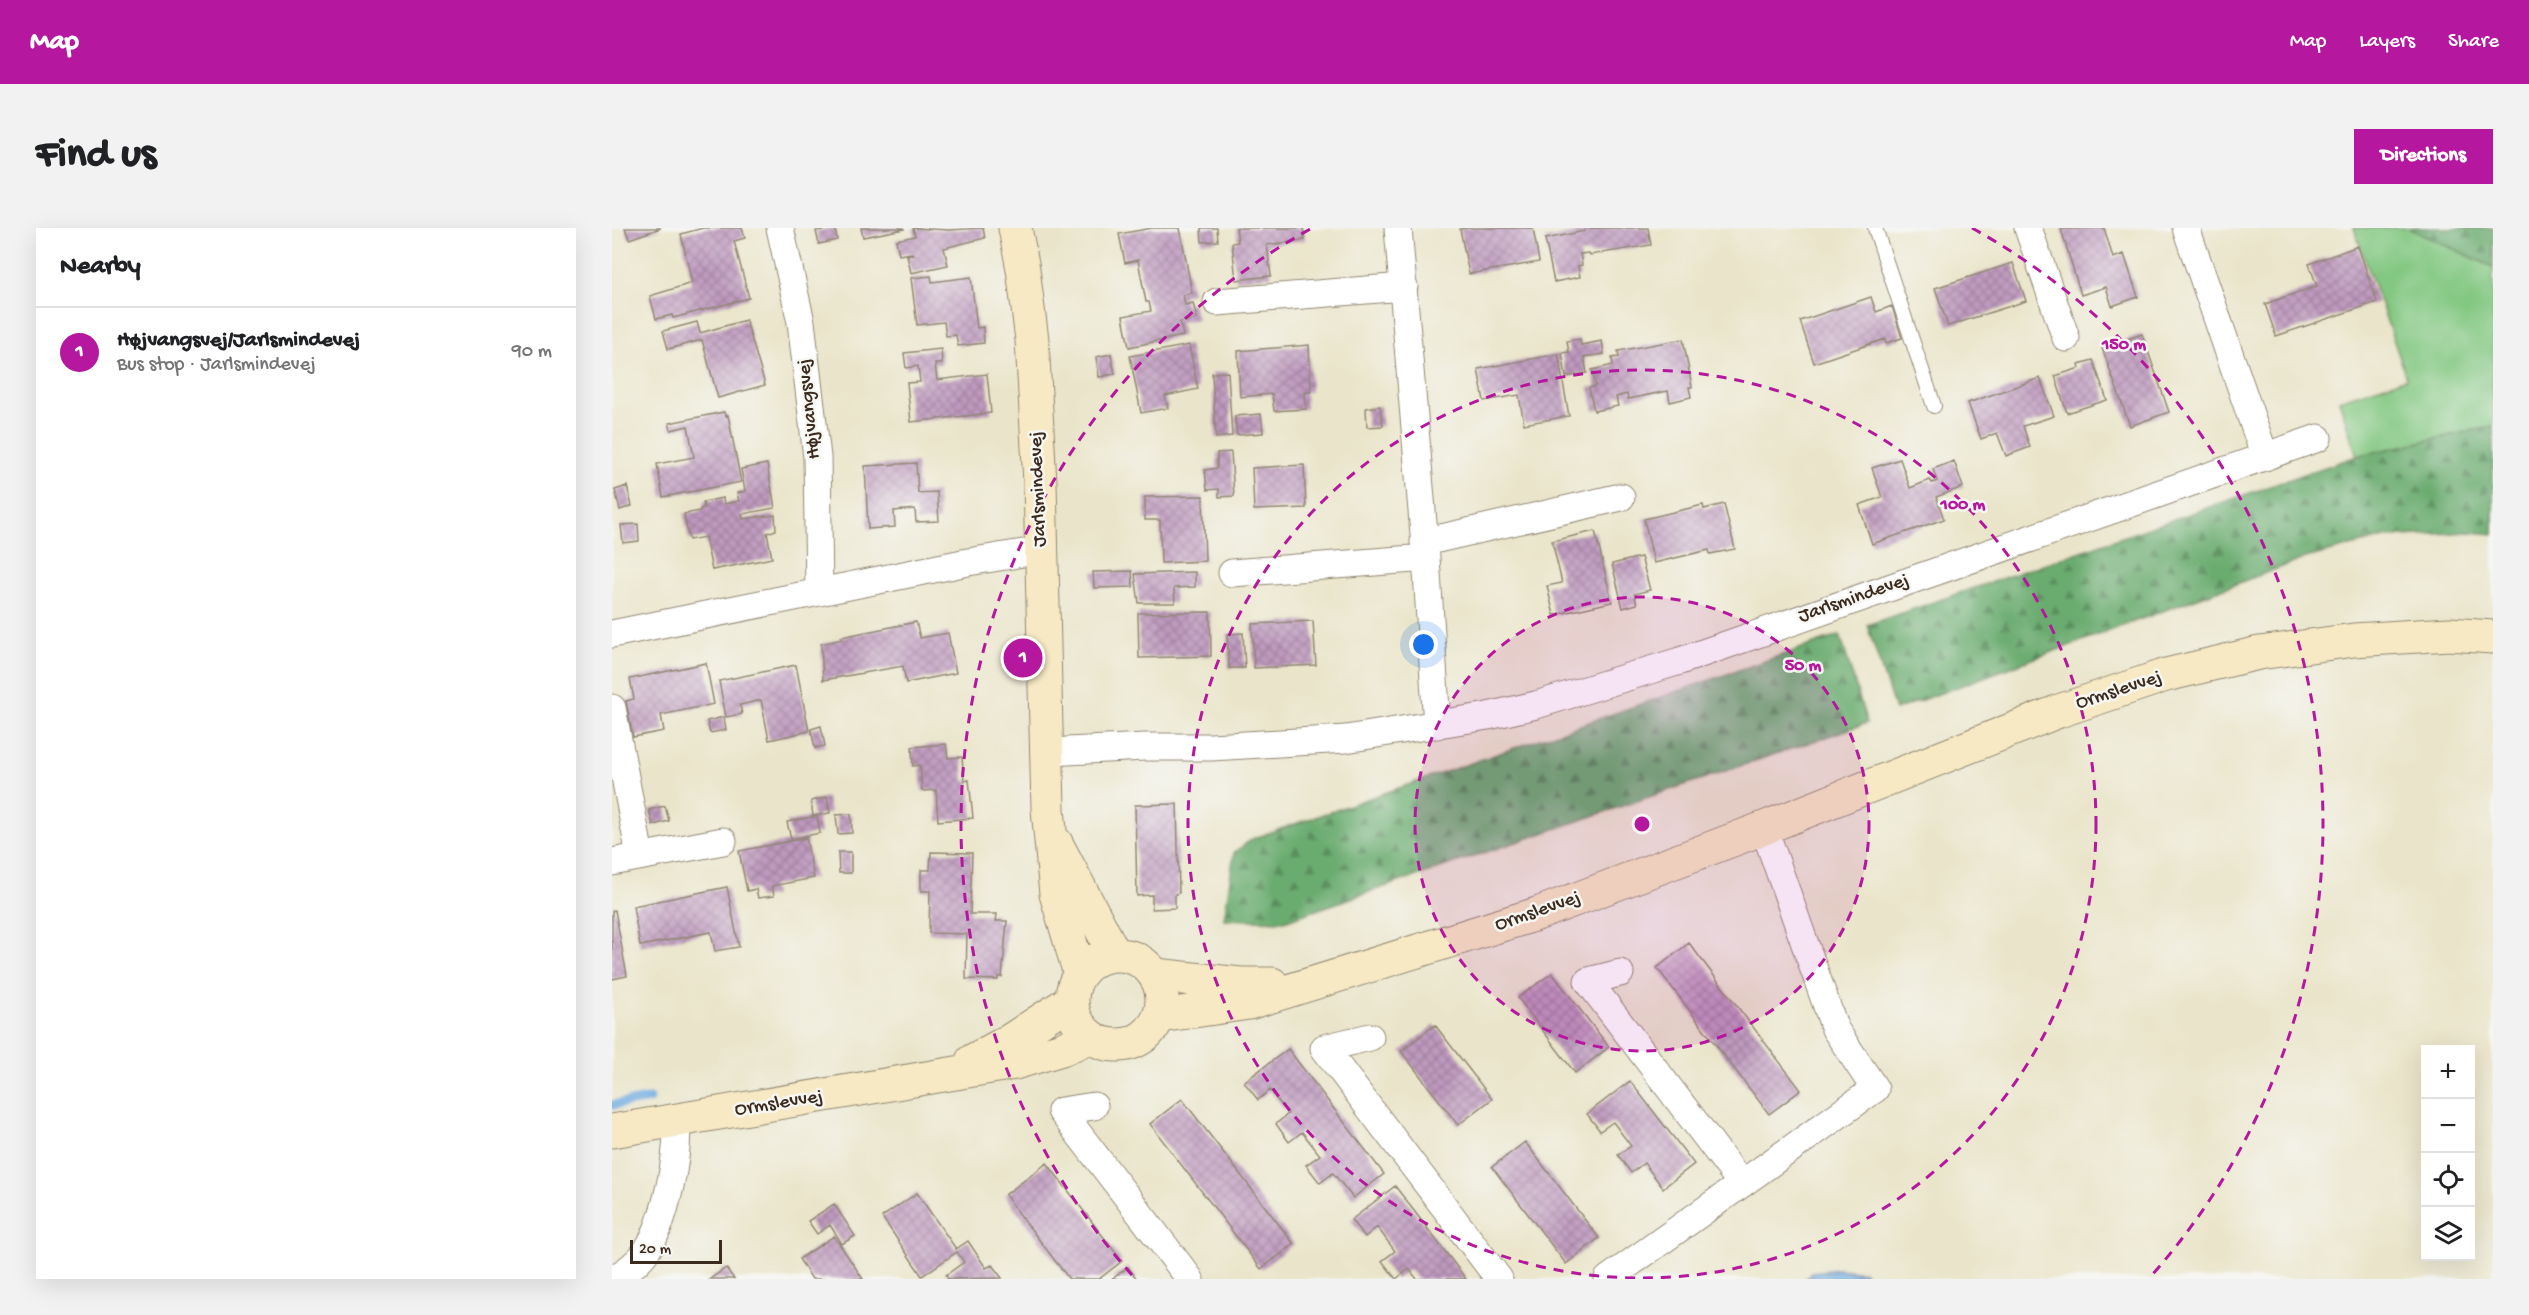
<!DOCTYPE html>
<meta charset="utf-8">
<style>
:root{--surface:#fff;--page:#f2f2f2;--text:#202124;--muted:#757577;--line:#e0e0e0;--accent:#b5179e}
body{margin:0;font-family:"Gochi Hand",sans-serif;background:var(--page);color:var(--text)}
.controls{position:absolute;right:18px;bottom:18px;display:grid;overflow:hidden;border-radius:0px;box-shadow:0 6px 24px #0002}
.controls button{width:54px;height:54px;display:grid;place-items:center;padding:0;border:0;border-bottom:2px solid var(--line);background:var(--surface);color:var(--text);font:30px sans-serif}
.scale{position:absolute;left:18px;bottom:15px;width:92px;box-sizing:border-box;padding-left:6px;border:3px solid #3b2a1e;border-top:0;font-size:16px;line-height:21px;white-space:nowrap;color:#3b2a1e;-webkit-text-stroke:4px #f6f6f2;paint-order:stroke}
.you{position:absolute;left:812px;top:417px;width:21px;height:21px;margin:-15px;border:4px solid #fff;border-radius:50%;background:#1a73e8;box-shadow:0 0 0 9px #1a73e833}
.badge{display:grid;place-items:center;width:39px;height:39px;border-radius:50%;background:var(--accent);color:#fff;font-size:20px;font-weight:700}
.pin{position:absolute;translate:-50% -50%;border:3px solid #fff;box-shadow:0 2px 6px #0006}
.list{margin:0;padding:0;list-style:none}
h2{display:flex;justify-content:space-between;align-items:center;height:78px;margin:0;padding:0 24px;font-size:26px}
h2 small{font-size:20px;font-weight:400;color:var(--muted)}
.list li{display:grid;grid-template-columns:39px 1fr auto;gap:18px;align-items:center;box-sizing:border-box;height:90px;padding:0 24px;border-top:2px solid var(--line)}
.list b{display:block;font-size:22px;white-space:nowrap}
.list p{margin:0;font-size:20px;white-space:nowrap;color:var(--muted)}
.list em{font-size:20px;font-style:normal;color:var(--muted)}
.icon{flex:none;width:33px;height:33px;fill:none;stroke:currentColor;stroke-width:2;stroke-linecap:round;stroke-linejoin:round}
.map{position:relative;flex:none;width:1881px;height:1051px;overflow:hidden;border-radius:0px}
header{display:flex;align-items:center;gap:36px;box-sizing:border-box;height:84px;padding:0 30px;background:var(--accent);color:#fff}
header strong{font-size:28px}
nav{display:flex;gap:33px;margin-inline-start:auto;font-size:21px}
.intro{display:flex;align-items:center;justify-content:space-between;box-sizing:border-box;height:144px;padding:0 36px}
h1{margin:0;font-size:42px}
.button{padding:15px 27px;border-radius:0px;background:var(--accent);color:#fff;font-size:21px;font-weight:700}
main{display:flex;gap:36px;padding:0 36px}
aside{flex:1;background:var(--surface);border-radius:0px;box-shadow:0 6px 24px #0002}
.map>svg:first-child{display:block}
.green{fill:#83c882;stroke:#5f7950;stroke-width:1.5}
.forest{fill:url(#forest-firs);stroke:#526b47;stroke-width:1.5}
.water{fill:url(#water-waves);stroke:#566b80;stroke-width:1.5}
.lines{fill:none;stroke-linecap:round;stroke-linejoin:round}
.stream{stroke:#70ace1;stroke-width:9}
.building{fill:url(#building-cross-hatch)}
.lane-casing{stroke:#928874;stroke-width:16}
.street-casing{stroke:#928874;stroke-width:29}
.secondary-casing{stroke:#928874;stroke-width:35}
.lane{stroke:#fff;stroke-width:14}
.street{stroke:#fff;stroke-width:27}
.secondary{stroke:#f6e9c3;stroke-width:33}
.ring{fill:none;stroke:#b5179e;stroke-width:3;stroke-dasharray:10 8}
.labels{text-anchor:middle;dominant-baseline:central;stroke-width:5;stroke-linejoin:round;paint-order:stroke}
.street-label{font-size:20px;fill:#3b2a1e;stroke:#f6f6f2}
.centre{fill:#b5179e;stroke:#f6f6f2;stroke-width:3}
.ring-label{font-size:18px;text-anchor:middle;font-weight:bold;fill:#b5179e;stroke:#f6f6f2;stroke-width:5;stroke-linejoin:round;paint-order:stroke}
</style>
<header>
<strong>Map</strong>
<nav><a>Map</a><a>Layers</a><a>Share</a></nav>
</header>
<div class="intro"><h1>Find us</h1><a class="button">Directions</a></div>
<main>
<aside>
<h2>Nearby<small></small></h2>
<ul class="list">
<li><span class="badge">1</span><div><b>Højvangsvej/Jarlsmindevej</b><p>Bus stop · Jarlsmindevej</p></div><em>90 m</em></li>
</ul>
</aside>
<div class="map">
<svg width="1881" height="1051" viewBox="0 0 1881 1051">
<defs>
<pattern id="forest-firs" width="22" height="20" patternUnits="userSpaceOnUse" patternTransform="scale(1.5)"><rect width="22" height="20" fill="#6aac70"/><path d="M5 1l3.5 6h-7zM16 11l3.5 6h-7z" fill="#588c5b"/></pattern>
<pattern id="water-waves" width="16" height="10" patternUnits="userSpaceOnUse" patternTransform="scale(1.5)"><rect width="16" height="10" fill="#70ace1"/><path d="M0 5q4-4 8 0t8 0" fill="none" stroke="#5d8cb6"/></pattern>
<pattern id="building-cross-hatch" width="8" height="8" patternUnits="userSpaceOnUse" patternTransform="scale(1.5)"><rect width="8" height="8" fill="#bf9abf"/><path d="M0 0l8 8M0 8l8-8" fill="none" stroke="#9c7e9b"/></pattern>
</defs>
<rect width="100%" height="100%" fill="#f6f6f2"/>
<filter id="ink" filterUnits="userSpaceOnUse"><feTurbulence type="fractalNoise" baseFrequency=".0167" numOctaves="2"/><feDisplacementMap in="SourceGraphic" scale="12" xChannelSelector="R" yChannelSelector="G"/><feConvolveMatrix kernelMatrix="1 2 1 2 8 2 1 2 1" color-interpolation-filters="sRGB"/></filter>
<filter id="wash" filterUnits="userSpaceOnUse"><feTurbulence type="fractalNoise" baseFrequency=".008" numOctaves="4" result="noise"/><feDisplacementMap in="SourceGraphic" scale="24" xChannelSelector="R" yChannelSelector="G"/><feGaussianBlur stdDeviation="1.35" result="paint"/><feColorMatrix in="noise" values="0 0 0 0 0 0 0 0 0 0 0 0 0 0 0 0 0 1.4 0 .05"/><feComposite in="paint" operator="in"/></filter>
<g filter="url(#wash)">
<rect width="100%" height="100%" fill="#eae5ca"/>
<path class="green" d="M1742 0H1797L1881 39V198L1745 228 1727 172 1795 150Z"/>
<path class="forest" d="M1797 0H1881V39L1800 2Z
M1881 198V306L1857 304 1773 309 1694 330 1283 482 1255 397 1745 228Z
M1228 407 1255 495 672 693 612 691 622 625 640 611Z"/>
<path class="water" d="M1227 1041 1252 1044 1257 1051H1194L1199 1044Z"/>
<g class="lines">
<path class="stream" d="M0 877 37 871"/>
</g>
<g id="blocks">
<path class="building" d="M13 0H49L17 11Z
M91 0H130L133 10 122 13 137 70 61 90 60 87 44 91 38 68 80 55 69 6Z
M223 0 225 12 207 16 204 3Z
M249 0H291L292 1 251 9Z
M301 0 337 2 371 0 373 10 332 20 336 37 299 45 295 27H301L300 25 287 27 284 12 303 8Z
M540 0H568L580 65 571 67 573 77 581 75 585 91 568 94 571 108 517 119 511 88 539 83 537 74H534L526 32 513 35 507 6Z
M589 0H605L606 13 590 14Z
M624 0H691L693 12 655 17 659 48 624 52 620 15 626 14Z
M855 0H921L927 34 857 46 848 1Z
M973 0H1036L1039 17 978 27 977 25 968 26 970 37 966 38 968 49 942 54 933 11 973 3Z
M1492 0 1501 30 1512 26 1526 69 1500 78 1494 59 1469 67 1449 1Z
M1746 18 1765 74 1664 108 1653 76 1705 58 1697 36Z
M1401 35 1414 73 1336 98 1323 60Z
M319 48 320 54 359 49 365 100 371 99 372 115 346 118 344 107 334 108 332 94 305 97 299 50Z
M1259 69 1264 84 1280 78 1290 110 1274 115 1273 111 1202 135 1188 93Z
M134 92 153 157 106 170 90 112 56 121 51 103 85 94 88 105Z
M1530 106 1557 184 1518 198 1490 120Z
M968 111 969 117 990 113 992 126 972 129 975 145 954 149 950 125 957 124 955 113Z
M1071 111 1080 159H1077L1079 169 1058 174 1056 163 1016 171 1015 166 1004 169 1006 178 982 183 977 160 984 158 980 142 1001 137 1000 130 1007 129 1006 123Z
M577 117 586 161 553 168 556 180 529 185 518 128Z
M697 117 699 164H693L694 181 662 183 660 166 628 169 626 123Z
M329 121 330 136H323L325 152 375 146 379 185 299 194 295 155 308 154 306 138 294 140 292 125Z
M499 126 503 146 487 149 484 129Z
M946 126 957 188 912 196 907 167 872 173 866 141Z
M1481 132 1495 172 1455 185 1443 148 1468 140 1467 136Z
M616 144 620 208 604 210 600 145Z
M1428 150 1442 188 1411 198 1418 219 1394 228 1385 205 1369 211 1356 175Z
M768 178 771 198 755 199 754 180Z
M112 184 113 188 116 187 129 254 51 269 45 236 82 229 76 198 59 202 57 195Z
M649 186 651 205 625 207 623 188Z
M619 224 622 268 607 269V261L595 262 593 242 605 240V225Z
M1288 231 1298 260 1318 252 1320 255 1325 253 1321 241 1342 233 1351 259 1324 269 1332 291 1260 316 1247 277 1270 269 1260 240Z
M304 235 306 265 325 264 327 293 304 294 303 281 282 283 283 299 256 301 253 238Z
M155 236 163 280 130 286 131 291 163 287 164 302 155 305 160 330 100 342 93 309 77 312 72 286 88 283V281L92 280 91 274 111 270 112 276 127 273 125 265 133 263 129 241Z
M692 237 694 280 642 282 640 240Z
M15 258 20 278 8 282 3 262Z
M591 268 593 333 549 335 548 292H533V269Z
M1112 276 1123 321 1098 326 1097 322 1042 335 1032 291 1091 277 1092 281Z
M26 296 27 313 11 315 9 297Z
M983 303 1000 374 942 387 935 358 950 355 940 313Z
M1029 329 1038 362 1022 366 1025 376 1011 380 1000 336Z
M520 343 521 359 482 360 481 344Z
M583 344V359L562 360 563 375H527L523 346Z
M598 384 599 428 527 430 526 385Z
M701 393 704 437 642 440 640 396Z
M304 394 308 410 336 405 344 445 294 455 291 438 211 452 209 416 230 411 229 409Z
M631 405 633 440H617L615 406Z
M94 435 102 476 49 487 52 503 21 509 14 473 22 471 18 451Z
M184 437 197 503 157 512 149 472 128 477 130 486 114 489 107 453Z
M112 489 114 502 98 505 95 493Z
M209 498 213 518 203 520 199 501Z
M334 516 336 530 350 529 352 553 357 552 361 590 326 593 324 562 310 563 308 537 301 538 300 519Z
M215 569 218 585 201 588 199 573Z
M565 576 567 665 563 666V680L540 681V667L525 668 523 577Z
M53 578 57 593 41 597 37 582Z
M239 586 240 605 226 606 224 587Z
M205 588 208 605 179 611 175 594Z
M194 610 202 650 160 658 162 668 146 670 144 661 135 663 127 623Z
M226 624H239V645H227Z
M319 624 360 625 358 686H385L384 693H395L390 749H386V752L354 751 355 706 317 705 318 663H309V642H318Z
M115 659 127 719 103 723 99 704 28 718 21 678Z
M3 682 15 748 0 751V683Z
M1077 715 1189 862 1157 886 1045 740Z
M940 745 997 819 963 845 906 770Z
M823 797 880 871 846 897 789 823Z
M676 821 772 946 741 970 721 945 708 955 694 937 708 927 690 904 677 914 664 896 676 886 658 862 646 872 632 854Z
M1018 853 1082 936 1051 960 1032 935 1019 945 1006 927 1019 918 1001 894 988 903 975 886Z
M570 871 682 1016 649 1041 538 896Z
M913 914 987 1010 954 1036 880 939Z
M435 935 510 1033 487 1051H457L393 967Z
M783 958 854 1051H805L797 1041 784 1051 770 1033 783 1023 765 999 753 1009 739 992Z
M305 965 344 1021 356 1013 374 1040 380 1037 390 1050 336 1051 334 1047 352 1034 345 1024 310 1048 270 989Z
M222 976 243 1008 230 1016 218 997 205 1006 196 993Z
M222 1008 251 1051H200L187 1031Z
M516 1039 525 1051H500Z
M114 1040 122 1051H98Z"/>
</g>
</g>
<g filter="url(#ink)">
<use href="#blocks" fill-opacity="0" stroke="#928874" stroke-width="1.5"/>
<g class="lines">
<defs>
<path id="lane" d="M1263 0 1322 178"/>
<path id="street" d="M168 0 189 94 205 229 207 364
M786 0 814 330 825 497
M1416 0 1454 110
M1574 0 1653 229
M605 74 792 59
M812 314 1009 269
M620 345 814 330
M0 406 356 334 430 322
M0 480 28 628
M436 524 533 519H599L734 511 876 488 924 477 1068 433 1706 210
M0 634 111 613
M1008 745 976 753 1130 956
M758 809 712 820 887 1051
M482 878 449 883 578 1051
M0 1051C13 1045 27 1034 35 1022 53 994 68 925 64 893
M996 1051 1263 861 1223 801 1152 600"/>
<path id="secondary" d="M403 0 411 41 420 112 428 255 436 581 444 666 468 746
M444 615 503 727
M460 772a45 45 0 1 1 90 0a45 45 0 1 1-90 0Z
M543 747 629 756H660
M548 788 637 775 925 686 1152 600 1447 483 1554 447 1647 425 1742 412 1837 406 1881 409
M360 833 397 813 460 772
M0 903 403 835 450 821 478 809"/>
</defs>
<use href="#lane" class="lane-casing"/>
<use href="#street" class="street-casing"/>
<use href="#secondary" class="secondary-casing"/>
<use href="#lane" class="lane"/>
<use href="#street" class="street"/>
<use href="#secondary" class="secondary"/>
</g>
</g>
<circle cx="1030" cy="596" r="227" fill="#b5179e" fill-opacity=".12"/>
<g class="ring">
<circle cx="1030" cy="596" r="227"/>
<circle cx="1030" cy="596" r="454"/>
<path d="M520 1047A681 681 0 0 1 700 0M1360 0A681 681 0 0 1 1540 1047"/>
</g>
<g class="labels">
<g class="street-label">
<text transform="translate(198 181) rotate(-96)">Højvangsvej</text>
<text transform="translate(427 261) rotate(-92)">Jarlsmindevej</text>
<text transform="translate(1242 371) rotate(-19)">Jarlsmindevej</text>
<text transform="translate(1507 463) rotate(-18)">Ormslevvej</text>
<text transform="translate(926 684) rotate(-19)">Ormslevvej</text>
<text transform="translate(167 876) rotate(-9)">Ormslevvej</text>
</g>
</g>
<circle cx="1030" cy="596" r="9" class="centre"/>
<g class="ring-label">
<text x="1512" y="121">150 m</text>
<text x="1351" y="281">100 m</text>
<text x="1191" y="442">50 m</text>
</g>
</svg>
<div class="controls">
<button>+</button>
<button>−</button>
<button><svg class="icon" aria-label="locate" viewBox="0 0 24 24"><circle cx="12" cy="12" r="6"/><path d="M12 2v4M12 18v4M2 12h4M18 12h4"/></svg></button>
<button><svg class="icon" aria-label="layers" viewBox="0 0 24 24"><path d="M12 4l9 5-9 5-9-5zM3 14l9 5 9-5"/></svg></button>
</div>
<div class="scale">20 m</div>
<div class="you"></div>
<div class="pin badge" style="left:411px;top:430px">1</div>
</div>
</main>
